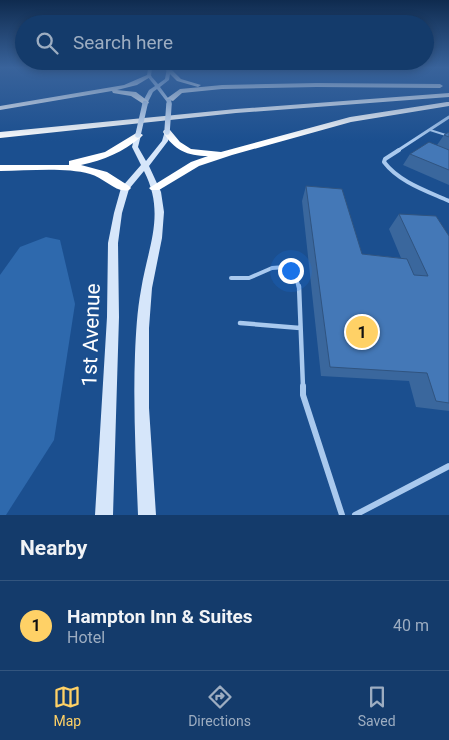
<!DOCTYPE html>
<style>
:root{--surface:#143b6b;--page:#214673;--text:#f1f3f6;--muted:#9dadc1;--line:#33557e;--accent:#ffd166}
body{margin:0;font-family:Roboto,sans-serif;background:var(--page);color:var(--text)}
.you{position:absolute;left:290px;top:270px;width:18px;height:18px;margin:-12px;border:4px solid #fff;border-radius:50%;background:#1a73e8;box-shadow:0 0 0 8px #1a73e833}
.badge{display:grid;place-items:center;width:32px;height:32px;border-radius:50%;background:var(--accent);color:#111;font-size:16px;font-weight:700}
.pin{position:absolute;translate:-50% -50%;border:2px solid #fff;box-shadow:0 1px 5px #0006}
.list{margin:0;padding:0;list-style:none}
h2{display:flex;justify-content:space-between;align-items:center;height:65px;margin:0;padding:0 20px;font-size:21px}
h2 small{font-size:16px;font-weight:400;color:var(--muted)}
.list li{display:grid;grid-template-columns:32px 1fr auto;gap:15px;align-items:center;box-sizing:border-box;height:90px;padding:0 20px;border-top:1px solid var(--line)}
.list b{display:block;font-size:19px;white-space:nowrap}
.list p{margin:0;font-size:16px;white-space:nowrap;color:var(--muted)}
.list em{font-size:16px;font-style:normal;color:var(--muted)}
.icon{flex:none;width:28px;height:28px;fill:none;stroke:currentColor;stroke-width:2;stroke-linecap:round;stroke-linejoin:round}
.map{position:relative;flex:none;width:449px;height:515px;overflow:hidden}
.search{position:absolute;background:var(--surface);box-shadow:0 2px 8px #0003;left:15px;right:15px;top:15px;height:55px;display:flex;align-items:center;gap:12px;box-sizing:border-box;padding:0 18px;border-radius:28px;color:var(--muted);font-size:19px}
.sheet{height:155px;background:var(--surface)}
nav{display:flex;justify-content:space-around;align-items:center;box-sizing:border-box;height:70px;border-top:1px solid var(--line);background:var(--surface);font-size:14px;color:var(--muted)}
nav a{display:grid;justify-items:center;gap:2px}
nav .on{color:var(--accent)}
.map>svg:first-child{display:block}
.green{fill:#2e69ad}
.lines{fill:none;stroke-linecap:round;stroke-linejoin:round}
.lane-far3{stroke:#a9c9ee;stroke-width:2}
.lane-far2{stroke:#a9c9ee;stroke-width:4}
.lane-far1{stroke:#a9c9ee;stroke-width:4.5}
.lane{stroke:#a9c9ee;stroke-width:6}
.street-far2{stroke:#a9c9ee;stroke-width:2.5}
.street-far1{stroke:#a9c9ee;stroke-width:3}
.street{stroke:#a9c9ee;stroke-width:4}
.secondary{fill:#d6e6fa;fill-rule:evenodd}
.highway{fill:#fff;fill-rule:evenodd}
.secondary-bridge-far1{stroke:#d6e6fa;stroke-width:4.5}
.secondary-bridge{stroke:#d6e6fa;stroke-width:5.5}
.wall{fill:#3a679d}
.building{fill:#4478b7;stroke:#305480}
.labels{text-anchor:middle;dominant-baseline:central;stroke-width:4;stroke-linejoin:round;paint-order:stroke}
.near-street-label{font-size:21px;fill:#fff;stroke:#1b4f8f}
</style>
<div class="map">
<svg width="449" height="515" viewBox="0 0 449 515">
<rect width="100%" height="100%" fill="#1b4f8f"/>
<path class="green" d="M46 237 60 240 75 304 54 440 6 515H0V275L20 247Z"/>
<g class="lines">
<path class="lane-far3" d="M430 130 449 136"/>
<path class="lane-far2" d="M231 278H249L272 268 285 267 295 275 299 288"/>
<path class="lane-far1" d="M299 286 303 387
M240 323 300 328"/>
<path class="lane" d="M303 386V395L342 515
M355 515 449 466"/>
<path class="street-far2" d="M60 68H94"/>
<path class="street-far1" d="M397 151 449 117"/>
<path class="street" d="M399 150 385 159 384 162C399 182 427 191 449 201"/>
<path class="secondary" d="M148 68H152L151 76 158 84 165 79 167 68H171L169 80 160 87 171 102H167L157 89 153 92 147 104 142 103 149 90 155 86 147 76Z
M165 131 170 132 168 141 149 166 161 192 164 212 162 238 152 288 149 328V408L156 515H138C136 462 133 408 135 354 136 333 137 311 141 290 148 246 166 214 144 171L129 189 122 213 118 243 119 317 113 515H95L107 317 108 243 114 213 121 188 141 165 132 147 135 135 138 133 141 135 138 147 146 161 162 141Z"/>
<path class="highway" d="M168 68 171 69 181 79 201 85 198 87 177 81 166 70Z
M147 75 152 76 137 85 117 90 136 92 148 101 149 103 145 105 131 96 113 93 112 91 0 110V106L124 85Z
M317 83 440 84 443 86 440 88 317 87 222 89 182 93 173 101 166 99 180 89 222 85Z
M449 93V97L236 113 0 138V132L236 109Z
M447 102H449V106L351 122 232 155 199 166 159 190H151L149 188 191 162 208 156C187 156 174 150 163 132L164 130H170L180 142 191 149 221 152 350 117Z
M138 132 143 135 141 137C123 152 104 160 81 165L107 172 129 186 131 188 129 190C117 194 103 177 90 174 64 167 28 171 0 171V165H69V161L105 152Z"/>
<path class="secondary-bridge-far1" d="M145 105V103
M169 105V101"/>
<path class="secondary-bridge" d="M167 132 169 104
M138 135 145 104"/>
</g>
<path class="wall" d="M449 132V185L403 165 410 154 437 145 444 135Z
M306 186 362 254 401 258 389 229 399 214 449 236V411L416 407 409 381 321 376 302 201Z"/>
<path class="building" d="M449 132V137L444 135Z
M429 142 449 150V170L410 154Z
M306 186 342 189 362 254 407 259 414 275 428 276 399 214 436 216 449 236V403L436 401 427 373 330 367Z"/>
<linearGradient id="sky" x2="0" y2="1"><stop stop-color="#0f2b4f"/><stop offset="0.48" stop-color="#39639b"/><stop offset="1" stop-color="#39639b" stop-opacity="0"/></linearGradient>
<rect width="449" height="141" fill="url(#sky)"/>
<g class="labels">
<g class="near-street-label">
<text transform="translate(91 335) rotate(-88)">1st Avenue</text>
</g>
</g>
</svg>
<div class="you"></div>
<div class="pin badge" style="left:362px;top:332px">1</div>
<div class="search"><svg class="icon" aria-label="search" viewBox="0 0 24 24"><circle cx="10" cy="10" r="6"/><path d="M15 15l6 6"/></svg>Search here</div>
</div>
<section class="sheet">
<h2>Nearby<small></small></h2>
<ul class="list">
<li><span class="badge">1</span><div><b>Hampton Inn &amp; Suites</b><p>Hotel</p></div><em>40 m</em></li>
</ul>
</section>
<nav>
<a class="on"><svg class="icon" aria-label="map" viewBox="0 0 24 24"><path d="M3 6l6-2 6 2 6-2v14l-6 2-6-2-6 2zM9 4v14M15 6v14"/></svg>Map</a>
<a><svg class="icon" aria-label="directions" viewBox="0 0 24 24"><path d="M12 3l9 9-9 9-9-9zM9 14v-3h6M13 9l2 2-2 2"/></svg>Directions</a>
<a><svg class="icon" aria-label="saved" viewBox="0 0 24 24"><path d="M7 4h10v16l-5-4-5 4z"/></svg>Saved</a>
</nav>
